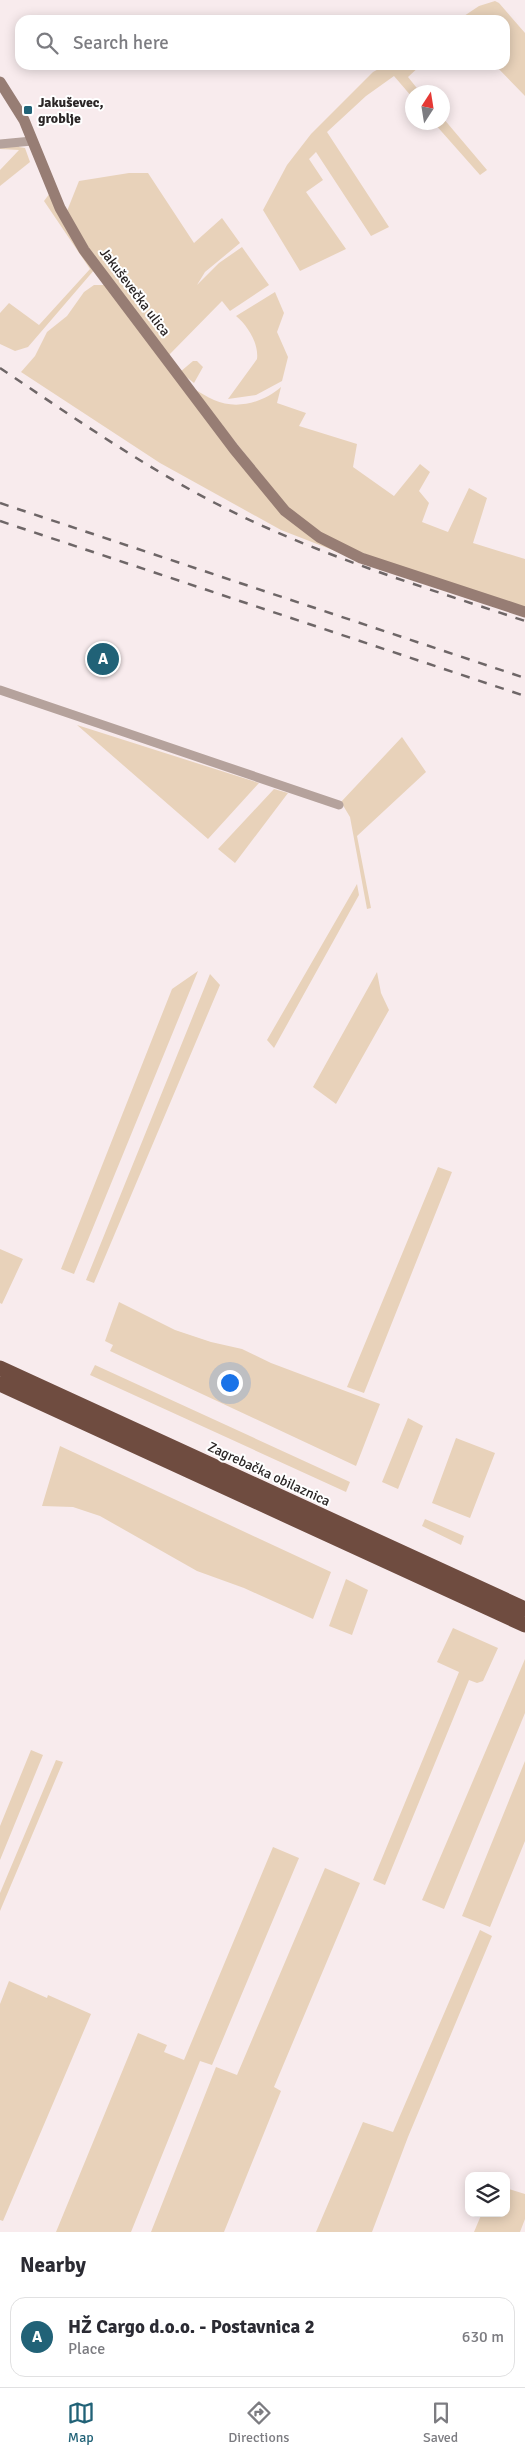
<!DOCTYPE html>
<meta charset="utf-8">
<style>
:root{--surface:#fff;--page:#f7f7f7;--text:#2b2b33;--muted:#7c7c81;--line:#e1e1e2;--accent:#216277}
body{margin:0;font-family:Signika,sans-serif;background:var(--page);color:var(--text)}
.controls{position:absolute;right:15px;bottom:15px;display:grid;overflow:hidden;border-radius:10px;box-shadow:0 2px 12px #0003}
.controls button{width:45px;height:45px;display:grid;place-items:center;padding:0;border:0;border-bottom:1px solid var(--line);background:var(--surface);color:var(--text);font:25px sans-serif}
.compass{position:absolute;left:405px;top:85px;width:45px;height:45px;border-radius:50%;background:var(--surface);box-shadow:0 2px 12px #0003;rotate:12deg}
.you{position:absolute;left:229px;top:1382px;width:18px;height:18px;margin:-12px;border:4px solid #fff;border-radius:50%;background:#1a73e8;box-shadow:0 0 0 8px #1a73e833}
.badge{display:grid;place-items:center;width:32px;height:32px;border-radius:50%;background:var(--accent);color:#fff;font-size:16px;font-weight:700}
.pin{position:absolute;translate:-50% -50%;border:2px solid #fff;box-shadow:0 1px 5px #0006}
.list{margin:0;padding:0;list-style:none}
h2{display:flex;justify-content:space-between;align-items:center;height:65px;margin:0;padding:0 20px;font-size:21px}
h2 small{font-size:16px;font-weight:400;color:var(--muted)}
.list li{display:grid;grid-template-columns:32px 1fr auto;gap:15px;align-items:center;box-sizing:border-box;height:80px;margin:0 10px 10px;padding:0 10px;border:1px solid var(--line);border-radius:15px}
.list b{display:block;font-size:19px;white-space:nowrap}
.list p{margin:0;font-size:16px;white-space:nowrap;color:var(--muted)}
.list em{font-size:16px;font-style:normal;color:var(--muted)}
.icon{flex:none;width:28px;height:28px;fill:none;stroke:currentColor;stroke-width:2;stroke-linecap:round;stroke-linejoin:round}
.map{position:relative;flex:none;width:525px;height:2232px;overflow:hidden}
.search{position:absolute;background:var(--surface);box-shadow:0 2px 12px #0003;left:15px;right:15px;top:15px;height:55px;display:flex;align-items:center;gap:12px;box-sizing:border-box;padding:0 18px;border-radius:15px;color:var(--muted);font-size:19px}
.sheet{height:155px;background:var(--surface)}
nav{display:flex;justify-content:space-around;align-items:center;box-sizing:border-box;height:70px;border-top:1px solid var(--line);background:var(--surface);font-size:14px;color:var(--muted)}
nav a{display:grid;justify-items:center;gap:2px}
nav .on{color:var(--accent)}
.map>svg:first-child{display:block}
.green{fill:#e8d2ba}
.lines{fill:none;stroke-linecap:round;stroke-linejoin:round}
.minor{stroke:#b5a29c;stroke-width:9}
.secondary{stroke:#977d74;stroke-width:11}
.motorway{stroke:#6f4c40;stroke-width:15}
.rail{stroke:#6e6667;stroke-width:2.5;stroke-dasharray:9 9;stroke-linecap:butt}
.poi-dot{fill:#216277;stroke:#fff;stroke-width:2}
.labels{text-anchor:middle;dominant-baseline:central;stroke-width:4;stroke-linejoin:round;paint-order:stroke}
.poi-label{font-size:14px;font-weight:bold;fill:#2a2525;stroke:#fff;text-anchor:start}
.street-label{font-size:14px;fill:#2a2525;stroke:#fff}
</style>
<div class="map">
<svg width="525" height="2232" viewBox="0 0 525 2232">
<rect width="100%" height="100%" fill="#f8ebed"/>
<path class="green" d="M495 1 499 3 525 33V96L495 65H505V20H458L479 6Z
M386 65H421L408 77 420 92H412V97L394 76 366 96 327 132 389 227 371 236 316 152 309 159 323 180 306 192 346 249 300 271 263 210 287 165 311 134 373 72Z
M443 118 487 170 480 175 434 123 442 122Z
M19 145V147L25 148 30 162 0 186V170L19 150 0 149V147Z
M129 173H148L194 243 222 218 240 243 205 272 197 285 219 263 242 247 269 285 230 311 222 301 168 356 94 257 67 211 79 181Z
M50 193 95 269 28 347 15 351 0 344V313L9 303 39 325 90 269 44 201Z
M94 285H107L264 492 348 556 281 530 160 463 21 372 35 356 47 332 67 316 84 292Z
M275 292 284 313 277 332 288 357 282 381 256 395 228 399 257 359C259 343 247 325 236 316Z
M193 361H197L203 367 194 383 180 372Z
M281 387 277 403 306 413 299 426 357 444 353 467 394 496 420 464 430 472 419 491 429 503 422 522 448 532 469 488 487 498 473 543 525 559V609L400 568 333 541 289 509 193 389C200 392 207 397 214 400 236 410 263 403 281 387Z
M77 725 259 783 208 839Z
M402 737 426 772 357 836 371 908 367 909 350 817 341 802Z
M274 789 288 793 235 863 218 849Z
M357 884 359 895 274 1048 267 1040Z
M198 971 74 1274 61 1269 172 989Z
M377 972 381 993 389 1010 336 1104 313 1087Z
M210 974 220 985 94 1283 86 1280Z
M438 1167 452 1172 364 1393 347 1387Z
M0 1249 23 1259 2 1304 0 1303Z
M119 1302 175 1330 211 1342 242 1349 271 1363 380 1404 356 1466 110 1351 113 1345 105 1341Z
M95 1365 350 1482 346 1492 90 1375Z
M408 1418 423 1426 398 1489 382 1482Z
M456 1438 495 1453 470 1518 432 1503Z
M60 1446 331 1572 313 1619 244 1588 197 1571 100 1516 73 1507 42 1506Z
M425 1519 464 1536 461 1545 422 1526Z
M346 1579 368 1590 352 1635 329 1626Z
M453 1628 498 1648 483 1681 477 1683 469 1680 385 1885 373 1880 459 1672 437 1662Z
M525 1659V1713L444 1909 422 1900Z
M31 1750 43 1755 0 1860V1826Z
M56 1760 63 1762 0 1911V1893Z
M525 1761V1841L490 1927 462 1916Z
M273 1847 299 1858 212 2065 200 2061 131 2232H56L138 2033 167 2045 164 2052 184 2060Z
M325 1868 360 1883 274 2087 281 2091 224 2232H151L216 2067 237 2075Z
M480 1930 492 1936 408 2137 372 2232H316L363 2122 393 2132Z
M9 1981 47 1998 48 1995 91 2014 3 2221 0 2220V2004Z
M506 2188 525 2194V2219L520 2232H474L482 2213H506Z"/>
<g class="lines">
<path class="minor" d="M0 144 32 141
M0 690 339 805"/>
<path class="secondary" d="M0 82 24 120 60 208 84 250 234 449 285 511 319 537 361 558 525 612"/>
<path class="motorway" d="M0 1368 525 1609
M0 1384 525 1625"/>
<path class="rail" d="M0 368C70 415 140 464 215 503 314 554 420 586 525 621
M0 503 525 678
M0 521 525 696"/>
</g>
<rect class="poi-dot" x="23" y="105" width="10" height="10" rx="2.5"/>
<g class="labels">
<g class="poi-label">
<text x="38" y="102">Jakuševec,<tspan x="38" dy="16">groblje</tspan></text>
</g>
<g class="street-label">
<text transform="translate(135 292) rotate(53)">Jakuševečka ulica</text>
<text transform="translate(269 1474) rotate(25)">Zagrebačka obilaznica</text>
</g>
</g>
</svg>
<div class="controls">
<button><svg class="icon" aria-label="layers" viewBox="0 0 24 24"><path d="M12 4l9 5-9 5-9-5zM3 14l9 5 9-5"/></svg></button>
</div>
<svg class="compass" viewBox="-18 -18 36 36"><path d="M0-13l5 13h-10z" fill="#e53935"/><path d="M0 13l5-13h-10z" fill="#7c7c81"/></svg>
<div class="you"></div>
<div class="pin badge" style="left:103px;top:659px">A</div>
<div class="search"><svg class="icon" aria-label="search" viewBox="0 0 24 24"><circle cx="10" cy="10" r="6"/><path d="M15 15l6 6"/></svg>Search here</div>
</div>
<section class="sheet">
<h2>Nearby<small></small></h2>
<ul class="list">
<li><span class="badge">A</span><div><b>HŽ Cargo d.o.o. - Postavnica 2</b><p>Place</p></div><em>630 m</em></li>
</ul>
</section>
<nav>
<a class="on"><svg class="icon" aria-label="map" viewBox="0 0 24 24"><path d="M3 6l6-2 6 2 6-2v14l-6 2-6-2-6 2zM9 4v14M15 6v14"/></svg>Map</a>
<a><svg class="icon" aria-label="directions" viewBox="0 0 24 24"><path d="M12 3l9 9-9 9-9-9zM9 14v-3h6M13 9l2 2-2 2"/></svg>Directions</a>
<a><svg class="icon" aria-label="saved" viewBox="0 0 24 24"><path d="M7 4h10v16l-5-4-5 4z"/></svg>Saved</a>
</nav>
